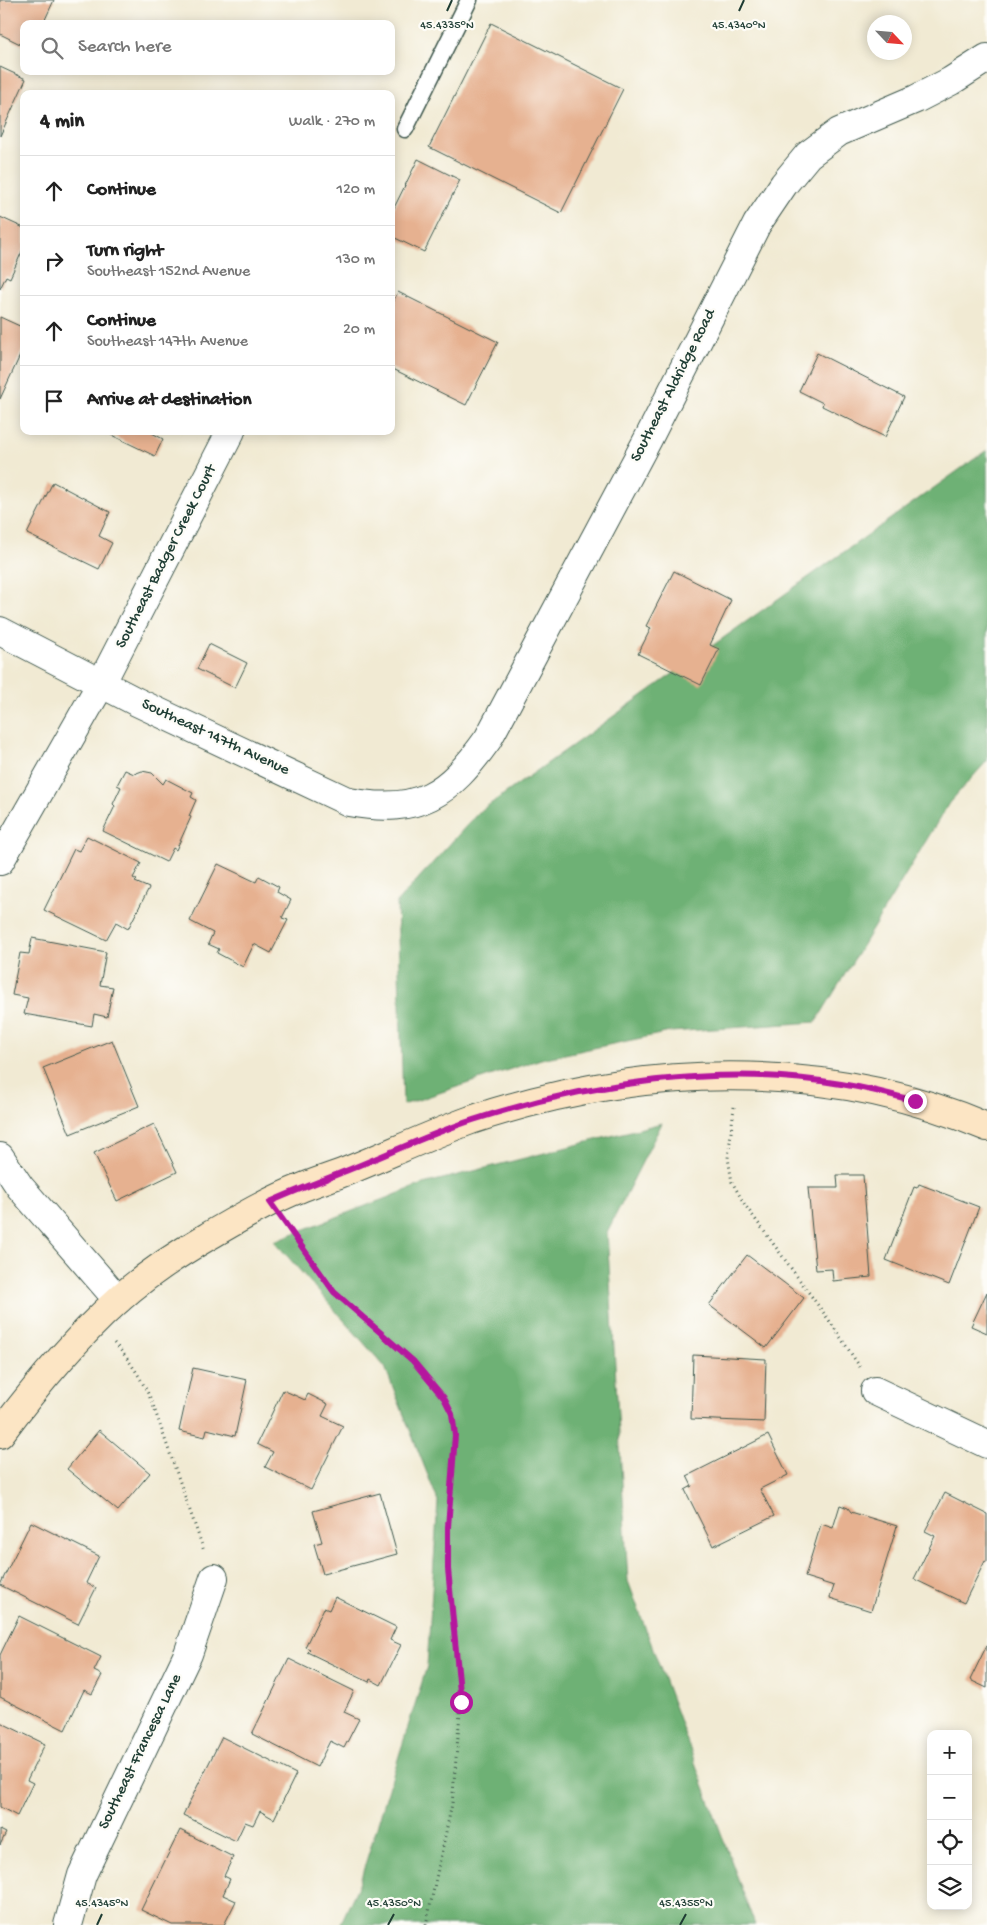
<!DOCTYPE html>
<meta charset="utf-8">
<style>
:root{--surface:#fff;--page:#f6f6f6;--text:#222;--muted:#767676;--line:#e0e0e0}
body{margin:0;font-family:"Gochi Hand",sans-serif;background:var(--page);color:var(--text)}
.controls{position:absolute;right:15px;bottom:15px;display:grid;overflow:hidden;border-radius:10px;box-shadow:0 2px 12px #0003}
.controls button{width:45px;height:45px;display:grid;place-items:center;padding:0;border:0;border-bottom:1px solid var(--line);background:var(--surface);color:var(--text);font:25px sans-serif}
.compass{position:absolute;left:867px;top:15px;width:45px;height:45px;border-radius:50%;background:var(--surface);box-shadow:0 2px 12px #0003;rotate:116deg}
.stop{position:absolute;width:15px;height:15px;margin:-11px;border:4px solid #b5179e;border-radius:50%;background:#fff}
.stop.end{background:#b5179e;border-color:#fff;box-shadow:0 1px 5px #0008}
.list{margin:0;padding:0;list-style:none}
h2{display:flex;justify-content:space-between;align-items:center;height:65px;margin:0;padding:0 20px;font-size:21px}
h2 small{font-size:16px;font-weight:400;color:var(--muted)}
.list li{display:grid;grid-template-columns:32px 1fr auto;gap:15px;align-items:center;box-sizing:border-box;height:70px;padding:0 20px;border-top:1px solid var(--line)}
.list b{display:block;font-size:19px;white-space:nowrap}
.list p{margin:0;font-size:16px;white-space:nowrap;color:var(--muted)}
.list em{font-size:16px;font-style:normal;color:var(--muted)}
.icon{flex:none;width:28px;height:28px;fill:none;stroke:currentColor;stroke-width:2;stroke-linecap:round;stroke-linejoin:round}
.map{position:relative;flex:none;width:987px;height:1925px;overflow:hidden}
.search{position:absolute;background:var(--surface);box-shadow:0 2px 12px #0003;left:20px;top:20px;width:375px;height:55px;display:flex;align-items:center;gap:12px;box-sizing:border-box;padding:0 18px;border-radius:10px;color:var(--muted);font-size:19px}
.panel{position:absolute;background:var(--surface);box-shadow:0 2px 12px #0003;left:20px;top:90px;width:375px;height:345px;border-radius:10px}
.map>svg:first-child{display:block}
.forest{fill:#6eb174;stroke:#467754}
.building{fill:#e6b190}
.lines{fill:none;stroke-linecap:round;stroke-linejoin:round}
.service-casing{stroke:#3e574c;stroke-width:19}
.minor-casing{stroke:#3e574c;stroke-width:30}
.secondary-casing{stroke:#3e574c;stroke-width:30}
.path{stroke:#3e574c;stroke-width:3;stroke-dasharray:1 4;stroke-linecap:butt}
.service{stroke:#fff;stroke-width:16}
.minor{stroke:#fff;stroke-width:28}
.secondary{stroke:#fce5c4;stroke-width:28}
.route{stroke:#b5179e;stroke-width:6}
.ticks{fill:none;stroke:#1f3d34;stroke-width:2}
.labels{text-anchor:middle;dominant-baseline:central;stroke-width:4.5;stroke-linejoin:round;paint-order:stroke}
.street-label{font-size:16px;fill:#1f3d34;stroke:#fdfcf7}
.ticks-label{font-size:12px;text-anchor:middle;fill:#1f3d34;stroke:#fdfcf7;stroke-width:4.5;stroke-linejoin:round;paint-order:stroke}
</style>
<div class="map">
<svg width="987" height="1925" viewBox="0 0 987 1925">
<rect width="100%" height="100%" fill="#fdfcf7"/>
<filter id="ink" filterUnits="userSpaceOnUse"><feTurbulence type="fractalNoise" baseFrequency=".02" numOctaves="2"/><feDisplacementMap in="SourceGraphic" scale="10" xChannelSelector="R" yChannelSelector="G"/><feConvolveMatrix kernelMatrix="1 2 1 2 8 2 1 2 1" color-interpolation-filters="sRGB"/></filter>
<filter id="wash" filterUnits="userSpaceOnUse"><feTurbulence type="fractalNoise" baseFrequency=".0096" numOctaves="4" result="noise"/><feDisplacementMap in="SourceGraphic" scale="20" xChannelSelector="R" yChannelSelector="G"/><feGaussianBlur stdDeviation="1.12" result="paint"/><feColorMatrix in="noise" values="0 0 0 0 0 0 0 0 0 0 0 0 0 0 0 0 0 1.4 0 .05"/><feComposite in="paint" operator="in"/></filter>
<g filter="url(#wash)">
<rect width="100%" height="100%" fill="#f1ead3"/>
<path class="forest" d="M987 450V761L949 803 816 1022 670 1032 541 1059 403 1105 397 902 479 812Z
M662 1123 607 1232 628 1581 755 1925H340L359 1884 427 1666 438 1501 385 1367 274 1241 423 1184Z"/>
<g id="blocks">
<path class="building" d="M0 0H54L43 24H24V46L0 34Z
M491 23 623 89 561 213 429 147Z
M0 67 26 79 0 136Z
M418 159 460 180 424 252 391 236V214Z
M0 217 24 228V247L10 278 6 276 0 289Z
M398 292 498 342 466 405 391 368V306Z
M0 317 24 328V347L0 399Z
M817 353 904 397 885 437 822 406 823 403 799 391Z
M103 431H153L152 433 163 439 155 456Z
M53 482 110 512 99 536 112 543 99 569 27 534Z
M674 571 731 600 710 645 719 649 701 685 638 654 651 628 646 626Z
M209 644 247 663 235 688 197 669Z
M125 770 134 774 142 771 152 773 163 784 166 779 193 793 191 797 196 800 189 816 191 817 176 850 173 848 166 862 103 831 115 806 113 804 121 787 117 785Z
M87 836 141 863 133 878 137 880 135 882 149 888 128 929 116 922 106 940 44 910 74 849 79 851Z
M218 864 256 882 259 876 279 887 277 892 291 900 282 918 288 920 271 953 254 944 243 967 217 953 219 949 208 944 213 933 190 921Z
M32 938 106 952 100 985 113 987 107 1017 94 1014 92 1026 24 1014 28 998 12 995 20 953 29 954Z
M112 1040 139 1106 70 1134 43 1068Z
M154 1124 177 1172 117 1201 94 1153Z
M837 1175H863L871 1277 833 1281 832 1269 816 1270 808 1188H838Z
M919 1184 979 1207 949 1285 886 1260 914 1187 917 1188Z
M747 1255 804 1298 766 1348 709 1305Z
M987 1292V1333L971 1326Z
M693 1355 766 1359 764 1422 691 1419Z
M193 1368 247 1380 235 1436 207 1429 205 1437 179 1431Z
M283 1390 305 1400 308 1394 328 1404 322 1416 343 1426 311 1490 265 1467 273 1452 257 1444Z
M99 1430 150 1473 118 1511 67 1469Z
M768 1435 788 1475 760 1489 774 1516 713 1546 685 1490 692 1486 687 1476Z
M380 1493 397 1554 323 1574 314 1544 322 1542 313 1511Z
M945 1493 987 1514V1562L985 1561 964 1603 914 1579 935 1536 925 1531Z
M840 1505 848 1508 851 1512 897 1526 871 1611 830 1598 834 1586 805 1577 821 1524 833 1528Z
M31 1522 99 1556 86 1583 96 1588 78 1624 0 1585Z
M335 1597 396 1627 390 1640 401 1645 381 1685 370 1679 369 1682 307 1652 310 1649 305 1647 324 1608 329 1610Z
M19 1616 101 1657 94 1671 102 1675 92 1694 84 1690 65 1730 0 1697V1655Z
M987 1645V1688L970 1680Z
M289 1659 354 1691 344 1712 359 1719 344 1748 330 1741 317 1767 252 1734Z
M0 1722 45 1744 27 1780 33 1783 17 1816 0 1807Z
M222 1737 296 1774 274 1819 260 1811 253 1825 245 1822 236 1841 183 1815Z
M0 1830 6 1833 0 1845Z
M180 1830 233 1857 224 1876 230 1879 223 1895 236 1901 224 1925H172L141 1910Z"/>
</g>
</g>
<g filter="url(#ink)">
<use href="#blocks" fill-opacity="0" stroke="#3e574c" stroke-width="1"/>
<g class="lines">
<defs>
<path id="service" d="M405 129 469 0"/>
<path id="minor" d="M0 631 137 702 349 802C419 815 448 795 488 739L648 439 757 224 784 184 808 155 839 132 916 99 951 81 987 58
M0 861 102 682 231 431
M0 1157 20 1187 118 1300
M875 1391 987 1444
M68 1925 82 1875 188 1654 214 1578"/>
<path id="secondary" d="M0 1434C35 1387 73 1341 117 1301 144 1276 176 1255 207 1237 238 1219 268 1201 301 1188 315 1182 329 1178 342 1173 385 1156 427 1136 471 1120 637 1064 824 1057 987 1127"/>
</defs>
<use href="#service" class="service-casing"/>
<use href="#minor" class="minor-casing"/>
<use href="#secondary" class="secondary-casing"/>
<path class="path" d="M734 1107 728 1158 732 1182 745 1205 831 1323 860 1367
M288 1227 334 1292 413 1361 444 1398 452 1414 455 1435 448 1527V1569L461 1702 452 1804 426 1925
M114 1343C131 1361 142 1380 152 1402L204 1551"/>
<use href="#service" class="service"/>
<use href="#minor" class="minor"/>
<use href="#secondary" class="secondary"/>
</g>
</g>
<g class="lines" filter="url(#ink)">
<path class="route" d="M461 1702 448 1569V1527L455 1435 452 1414 444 1398 413 1361 334 1292 270 1202C294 1191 319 1182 343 1172 386 1155 429 1134 473 1120 586 1083 723 1063 841 1084 866 1088 890 1094 915 1101"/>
</g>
<path class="ticks" d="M447 11 452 0M739 11 744 0M97 1925 102 1914M388 1925 394 1914M680 1925 686 1914"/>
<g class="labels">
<g class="street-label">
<text transform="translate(674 386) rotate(-63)">Southeast Aldridge Road</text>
<text transform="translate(167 557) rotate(-63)">Southeast Badger Creek Court</text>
<text transform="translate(215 738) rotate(25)">Southeast 147th Avenue</text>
<text transform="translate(141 1752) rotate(-64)">Southeast Francesca Lane</text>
</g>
</g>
<g class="ticks-label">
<text x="447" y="28">45.4335°N</text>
<text x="739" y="28">45.4340°N</text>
<text x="102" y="1906">45.4345°N</text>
<text x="394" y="1906">45.4350°N</text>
<text x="686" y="1906">45.4355°N</text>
</g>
</svg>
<div class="controls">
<button>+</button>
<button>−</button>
<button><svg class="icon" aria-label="locate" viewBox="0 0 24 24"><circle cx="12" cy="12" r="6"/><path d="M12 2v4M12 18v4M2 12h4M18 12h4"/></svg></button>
<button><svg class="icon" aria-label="layers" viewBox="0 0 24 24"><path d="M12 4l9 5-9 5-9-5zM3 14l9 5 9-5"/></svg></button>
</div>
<svg class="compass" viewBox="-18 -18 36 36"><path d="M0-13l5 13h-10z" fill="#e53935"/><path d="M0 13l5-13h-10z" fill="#767676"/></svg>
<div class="stop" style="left:461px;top:1702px"></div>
<div class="stop end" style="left:915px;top:1101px"></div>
<div class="search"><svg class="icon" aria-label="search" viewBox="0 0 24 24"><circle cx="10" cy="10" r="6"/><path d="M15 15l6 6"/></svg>Search here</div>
<section class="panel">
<h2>4 min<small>Walk · 270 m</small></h2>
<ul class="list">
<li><svg class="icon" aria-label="ahead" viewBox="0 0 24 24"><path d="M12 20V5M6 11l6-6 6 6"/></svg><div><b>Continue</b></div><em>120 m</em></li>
<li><svg class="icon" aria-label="right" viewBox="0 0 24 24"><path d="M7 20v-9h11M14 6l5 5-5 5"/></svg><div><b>Turn right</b><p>Southeast 152nd Avenue</p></div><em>130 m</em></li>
<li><svg class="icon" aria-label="ahead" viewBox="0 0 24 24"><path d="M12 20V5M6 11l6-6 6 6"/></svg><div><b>Continue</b><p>Southeast 147th Avenue</p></div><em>20 m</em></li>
<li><svg class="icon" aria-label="arrive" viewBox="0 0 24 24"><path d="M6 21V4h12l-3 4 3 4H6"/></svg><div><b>Arrive at destination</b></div></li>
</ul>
</section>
</div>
